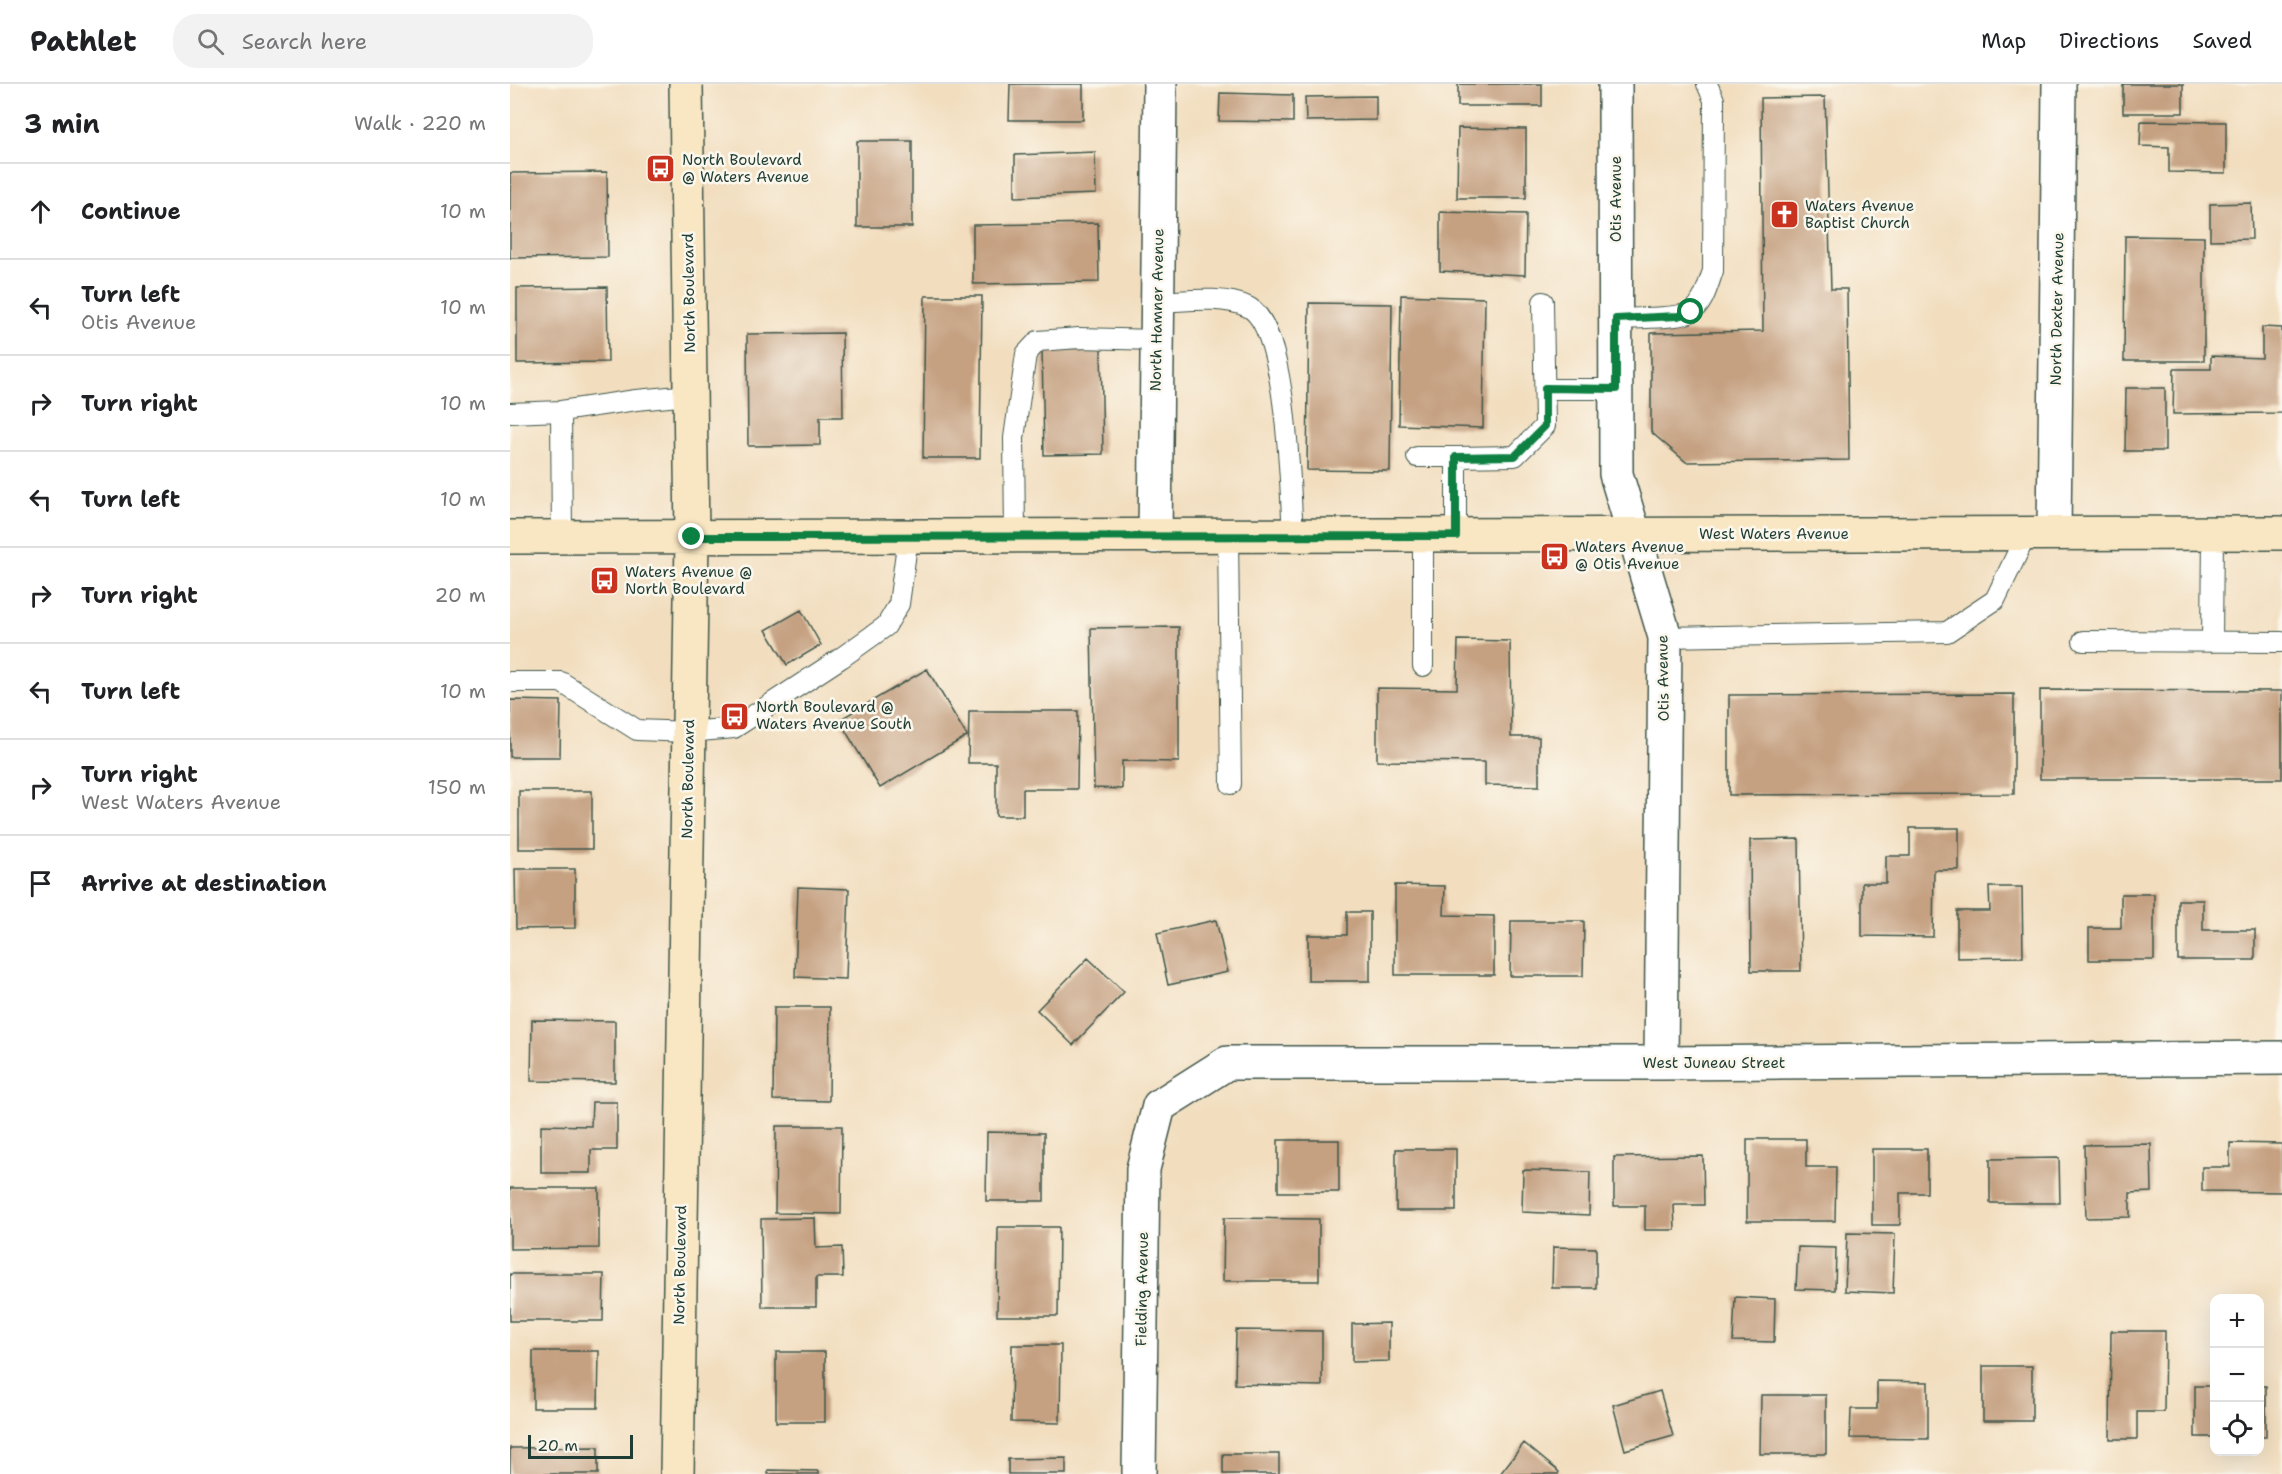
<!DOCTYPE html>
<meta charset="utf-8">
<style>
:root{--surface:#fff;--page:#f2f2f2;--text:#202124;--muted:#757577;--line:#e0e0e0}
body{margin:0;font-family:"Shantell Sans",sans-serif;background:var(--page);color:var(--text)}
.controls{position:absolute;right:18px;bottom:18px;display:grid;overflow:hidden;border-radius:12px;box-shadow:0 6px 24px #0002}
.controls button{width:54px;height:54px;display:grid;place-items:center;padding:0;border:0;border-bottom:2px solid var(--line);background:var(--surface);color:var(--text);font:30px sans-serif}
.scale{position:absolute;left:18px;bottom:15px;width:105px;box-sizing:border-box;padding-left:6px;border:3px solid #1f3d34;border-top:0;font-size:16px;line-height:21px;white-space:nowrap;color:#1f3d34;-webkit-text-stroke:4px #fbf7ec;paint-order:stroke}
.stop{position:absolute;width:18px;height:18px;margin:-14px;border:4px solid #0b8043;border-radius:50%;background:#fff}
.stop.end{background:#0b8043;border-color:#fff;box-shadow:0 2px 6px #0008}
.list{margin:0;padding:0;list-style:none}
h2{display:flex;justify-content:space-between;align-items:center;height:78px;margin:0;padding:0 24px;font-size:26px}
h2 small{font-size:20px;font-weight:400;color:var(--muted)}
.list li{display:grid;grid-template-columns:39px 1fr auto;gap:18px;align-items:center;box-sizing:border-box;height:96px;padding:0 24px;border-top:2px solid var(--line)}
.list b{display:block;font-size:22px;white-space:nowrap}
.list p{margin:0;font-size:20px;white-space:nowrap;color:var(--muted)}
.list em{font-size:20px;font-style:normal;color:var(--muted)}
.icon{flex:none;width:33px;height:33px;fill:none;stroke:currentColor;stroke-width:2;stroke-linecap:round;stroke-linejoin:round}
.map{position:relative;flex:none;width:1772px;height:1390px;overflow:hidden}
header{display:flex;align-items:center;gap:36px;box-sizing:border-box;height:84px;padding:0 30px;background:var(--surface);border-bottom:2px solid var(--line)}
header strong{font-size:28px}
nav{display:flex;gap:33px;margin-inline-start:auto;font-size:21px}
.search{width:420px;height:54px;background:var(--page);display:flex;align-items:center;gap:15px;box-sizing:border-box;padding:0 21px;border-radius:24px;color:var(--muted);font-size:22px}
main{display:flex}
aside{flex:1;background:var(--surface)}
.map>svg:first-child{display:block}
.building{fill:#c5a081}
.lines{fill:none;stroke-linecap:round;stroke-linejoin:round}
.lane-casing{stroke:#3f5549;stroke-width:22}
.street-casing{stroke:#3f5549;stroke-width:36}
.secondary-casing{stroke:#3f5549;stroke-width:36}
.lane{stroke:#fff;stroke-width:20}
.street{stroke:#fff;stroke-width:33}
.secondary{stroke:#f9e7c3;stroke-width:33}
.route{stroke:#0b8043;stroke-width:8}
.labels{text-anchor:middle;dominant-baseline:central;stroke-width:5;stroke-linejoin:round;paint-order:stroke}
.poi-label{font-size:15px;fill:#1f3d34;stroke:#fbf7ec;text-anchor:start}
.street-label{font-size:15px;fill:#1f3d34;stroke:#fbf7ec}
</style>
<header>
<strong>Pathlet</strong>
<div class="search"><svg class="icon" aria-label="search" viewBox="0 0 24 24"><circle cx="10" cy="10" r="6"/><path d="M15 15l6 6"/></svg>Search here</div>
<nav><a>Map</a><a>Directions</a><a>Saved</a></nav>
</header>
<main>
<aside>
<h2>3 min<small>Walk · 220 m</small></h2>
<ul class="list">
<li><svg class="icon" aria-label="ahead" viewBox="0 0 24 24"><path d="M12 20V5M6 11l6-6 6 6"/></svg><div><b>Continue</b></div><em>10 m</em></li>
<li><svg class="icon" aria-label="left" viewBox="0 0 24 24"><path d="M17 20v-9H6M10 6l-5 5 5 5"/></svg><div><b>Turn left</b><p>Otis Avenue</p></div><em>10 m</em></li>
<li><svg class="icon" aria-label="right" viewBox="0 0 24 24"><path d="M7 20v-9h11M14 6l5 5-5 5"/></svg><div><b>Turn right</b></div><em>10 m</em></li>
<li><svg class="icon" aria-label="left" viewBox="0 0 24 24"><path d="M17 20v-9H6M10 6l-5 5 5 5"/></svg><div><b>Turn left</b></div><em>10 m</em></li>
<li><svg class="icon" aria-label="right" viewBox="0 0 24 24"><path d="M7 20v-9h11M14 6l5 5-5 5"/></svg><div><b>Turn right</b></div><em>20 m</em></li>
<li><svg class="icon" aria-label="left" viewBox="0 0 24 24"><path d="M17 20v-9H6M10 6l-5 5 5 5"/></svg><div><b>Turn left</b></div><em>10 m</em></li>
<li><svg class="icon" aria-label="right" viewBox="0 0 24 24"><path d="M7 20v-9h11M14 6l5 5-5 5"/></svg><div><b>Turn right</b><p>West Waters Avenue</p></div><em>150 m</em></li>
<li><svg class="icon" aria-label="arrive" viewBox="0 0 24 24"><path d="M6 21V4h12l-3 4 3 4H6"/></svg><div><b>Arrive at destination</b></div></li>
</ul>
</aside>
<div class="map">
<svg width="1772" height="1390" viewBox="0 0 1772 1390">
<rect width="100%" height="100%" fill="#fbf7ec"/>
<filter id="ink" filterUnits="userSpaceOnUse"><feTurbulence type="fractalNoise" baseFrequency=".0167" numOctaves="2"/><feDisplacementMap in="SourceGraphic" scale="12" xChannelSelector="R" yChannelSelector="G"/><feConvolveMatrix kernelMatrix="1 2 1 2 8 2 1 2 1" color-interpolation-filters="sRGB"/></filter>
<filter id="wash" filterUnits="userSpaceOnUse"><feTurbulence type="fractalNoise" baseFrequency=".008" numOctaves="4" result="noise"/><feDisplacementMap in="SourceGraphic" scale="24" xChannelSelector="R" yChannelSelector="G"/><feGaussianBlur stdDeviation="1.35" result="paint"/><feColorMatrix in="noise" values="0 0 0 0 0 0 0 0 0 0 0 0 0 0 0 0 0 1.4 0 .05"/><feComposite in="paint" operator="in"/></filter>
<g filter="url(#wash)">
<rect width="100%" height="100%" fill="#f2debf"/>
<g id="blocks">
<path class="building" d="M500 0H573V36H499Z
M948 0H1032V22H948Z
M1613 0H1673V29H1613Z
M710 9 783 11V38L709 37Z
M866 12V36L796 37 795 13Z
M1315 13 1321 205H1337L1339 376 1176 378 1141 348V249L1253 247 1251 14Z
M1631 37 1716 38V89L1659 88V63L1630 62Z
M948 44 1016 45V114H947Z
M347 57H402V143H347Z
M585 68 586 110 505 113V71Z
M97 88 98 173 0 174V89Z
M1741 119 1742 155 1700 156V120Z
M930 128 1016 130 1015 191 930 187Z
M588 139 589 198 463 200V141Z
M1615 152 1694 153V277H1614Z
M97 203 98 278 7 279V204Z
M891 211 975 214 973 344 889 341Z
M415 212H472L470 374H413Z
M799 219 882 220 880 387 797 386Z
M1752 243 1772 244V329L1663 330 1664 285H1701V272L1752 274Z
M332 249 333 333H310V361L238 362 237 250Z
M591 264 593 370 534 371 532 265Z
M1616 304H1655V367H1615Z
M291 526 311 561 277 581 256 546Z
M669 543V678L612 677V705L584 704 581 544Z
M948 556 1000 557 1001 653H1029V702L975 701V678L867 677V604L947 605Z
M417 585 457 652 370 704 329 636Z
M1530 606 1772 607V695H1530Z
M1504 610V710L1219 711V611Z
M0 616 51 617 50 673H0Z
M459 627H568L567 705H513V732H486V679H458Z
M9 707H82V765H9Z
M1400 744H1449V786H1424L1423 853 1352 852V799H1376V772H1400Z
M1289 755 1291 887H1241L1240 756Z
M5 785H65V844L6 845Z
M885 801 935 802 934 831 984 832V891H885Z
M288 803 339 805 336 895 285 893Z
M1479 803H1512L1513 873 1447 874V827H1480Z
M1611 810H1644V876H1579V844H1611Z
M1668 816H1693V846H1745V876H1668Z
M837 828H860V897H798V851H837Z
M706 836 718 888 658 901 647 849Z
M1001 837H1074L1073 892H1000Z
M578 874 614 908 563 961 527 926Z
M264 923H320L319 1017 263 1016Z
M22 936 105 937V998L21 997Z
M82 1018H107V1066H81V1089H31V1041L81 1042Z
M266 1042H332L331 1130 265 1129Z
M477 1048 534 1049V1117H476Z
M1237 1055H1296V1083H1326L1325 1137H1237Z
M768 1056H829V1108H768Z
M1720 1059 1772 1060V1108L1692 1107V1083H1720Z
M1641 1060 1642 1108 1620 1109V1133L1576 1134 1574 1061Z
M886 1065H946V1127H886Z
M1362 1065H1417V1109H1390V1141H1362Z
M1193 1072 1194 1121H1164L1165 1146H1135V1122H1104V1073Z
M1549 1074 1550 1119H1480V1075Z
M1013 1086 1080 1088 1079 1131 1012 1128Z
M0 1104H89V1164L0 1165Z
M305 1134 306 1164 332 1163 333 1193H306V1223H252L251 1135Z
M714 1134 809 1135V1197H713Z
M488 1143H549L548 1232H487Z
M1337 1149 1385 1150 1383 1209 1335 1207Z
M1043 1163 1086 1164V1204H1042Z
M1288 1163 1326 1164 1325 1206 1286 1205Z
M0 1190H94L93 1237H0Z
M1225 1213 1265 1215 1264 1258 1223 1257Z
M879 1239V1277L842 1278V1240Z
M726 1246 812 1247V1302L725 1300Z
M1601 1247H1655L1654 1328H1627V1355H1600Z
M502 1261H551L550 1339 501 1338Z
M23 1267H89L88 1324H23Z
M266 1268H315V1338H266Z
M1473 1282H1522V1337H1473Z
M1367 1297 1418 1298V1355L1340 1354 1341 1325H1367Z
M1685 1302H1704V1353H1685Z
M1750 1302H1756V1353H1750Z
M1150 1307 1163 1352 1115 1366 1103 1321Z
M1251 1311H1316V1370H1250Z
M1014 1359 1049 1388 1048 1390H990Z
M88 1363V1390H0V1364Z
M713 1370H769V1390H713Z
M556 1374V1390H498V1375Z
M258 1386 309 1387V1390H258Z"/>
</g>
</g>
<g filter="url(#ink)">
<use href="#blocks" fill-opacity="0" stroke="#3f5549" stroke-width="1.5"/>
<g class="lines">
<defs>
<path id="lane" d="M647 218C675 217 712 211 738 223 778 242 780 408 783 452
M1106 235C1121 234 1169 235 1181 228 1194 220 1198 200 1203 187L1204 16 1197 0
M1035 305H1106
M51 327 52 453
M0 329 51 327 126 316 180 311
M907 373H946
M718 452 721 700
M913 452V582
M946 452V373L1005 372 1035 342 1033 218
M505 453 504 354 516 270 528 257 569 254 647 256
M1155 553 1437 548 1485 516 1517 449
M1573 557 1772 558
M1702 558 1703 449
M0 598H51L127 646 179 648 224 644 331 574 376 542 389 520 398 453"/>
<path id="street" d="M1105 0 1106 390 1155 553 1151 979
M1544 449 1549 0
M645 453 650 0
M629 1390 633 1085 649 1022 717 979H1151L1772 974"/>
<path id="secondary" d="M0 453 1772 449
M167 1390 182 453 176 0"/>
</defs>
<use href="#lane" class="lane-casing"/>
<use href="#street" class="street-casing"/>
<use href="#secondary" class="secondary-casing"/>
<use href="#lane" class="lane"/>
<use href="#street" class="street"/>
<use href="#secondary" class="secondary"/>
</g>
</g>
<g class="lines" filter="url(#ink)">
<path class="route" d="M182 453 946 452V373L1005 372 1035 342V304L1106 305V235L1168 232 1181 228"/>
</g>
<defs>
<symbol id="bus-square" viewBox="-11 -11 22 22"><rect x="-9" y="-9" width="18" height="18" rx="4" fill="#c8321e" stroke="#fbf7ec"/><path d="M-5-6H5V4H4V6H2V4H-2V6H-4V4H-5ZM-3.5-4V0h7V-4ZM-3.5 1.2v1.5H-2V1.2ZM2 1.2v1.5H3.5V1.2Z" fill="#fff"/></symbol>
<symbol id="church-square" viewBox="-11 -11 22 22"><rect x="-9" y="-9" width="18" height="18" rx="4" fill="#c8321e" stroke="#fbf7ec"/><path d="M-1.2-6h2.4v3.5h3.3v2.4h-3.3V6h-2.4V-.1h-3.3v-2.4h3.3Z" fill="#fff"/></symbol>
</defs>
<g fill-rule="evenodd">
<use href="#bus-square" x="134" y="68" width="33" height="33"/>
<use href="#church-square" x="1258" y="114" width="33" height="33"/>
<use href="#bus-square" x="1028" y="456" width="33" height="33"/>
<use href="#bus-square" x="78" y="480" width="33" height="33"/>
<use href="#bus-square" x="208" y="616" width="33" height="33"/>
</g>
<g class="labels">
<g class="poi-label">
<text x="172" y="76">North Boulevard<tspan x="172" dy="17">@ Waters Avenue</tspan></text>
<text x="1295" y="122">Waters Avenue<tspan x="1295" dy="17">Baptist Church</tspan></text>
<text x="1065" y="463">Waters Avenue<tspan x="1065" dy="17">@ Otis Avenue</tspan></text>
<text x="115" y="488">Waters Avenue @<tspan x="115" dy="17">North Boulevard</tspan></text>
<text x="246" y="623">North Boulevard @<tspan x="246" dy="17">Waters Avenue South</tspan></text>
</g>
<g class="street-label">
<text transform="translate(1106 115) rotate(-90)">Otis Avenue</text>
<text transform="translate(179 209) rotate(-91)">North Boulevard</text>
<text transform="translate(1547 225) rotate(-89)">North Dexter Avenue</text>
<text transform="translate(647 226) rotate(-89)">North Hamner Avenue</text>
<text x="1264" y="450">West Waters Avenue</text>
<text transform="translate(1153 594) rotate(-91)">Otis Avenue</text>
<text transform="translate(178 695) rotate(-89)">North Boulevard</text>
<text x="1204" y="979">West Juneau Street</text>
<text transform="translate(170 1181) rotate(-89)">North Boulevard</text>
<text transform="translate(632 1205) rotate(-89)">Fielding Avenue</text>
</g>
</g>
</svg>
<div class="controls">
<button>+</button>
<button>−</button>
<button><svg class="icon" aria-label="locate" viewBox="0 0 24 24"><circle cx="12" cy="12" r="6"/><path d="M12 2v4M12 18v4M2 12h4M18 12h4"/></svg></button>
</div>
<div class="scale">20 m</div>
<div class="stop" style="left:1181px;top:228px"></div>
<div class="stop end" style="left:182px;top:453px"></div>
</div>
</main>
